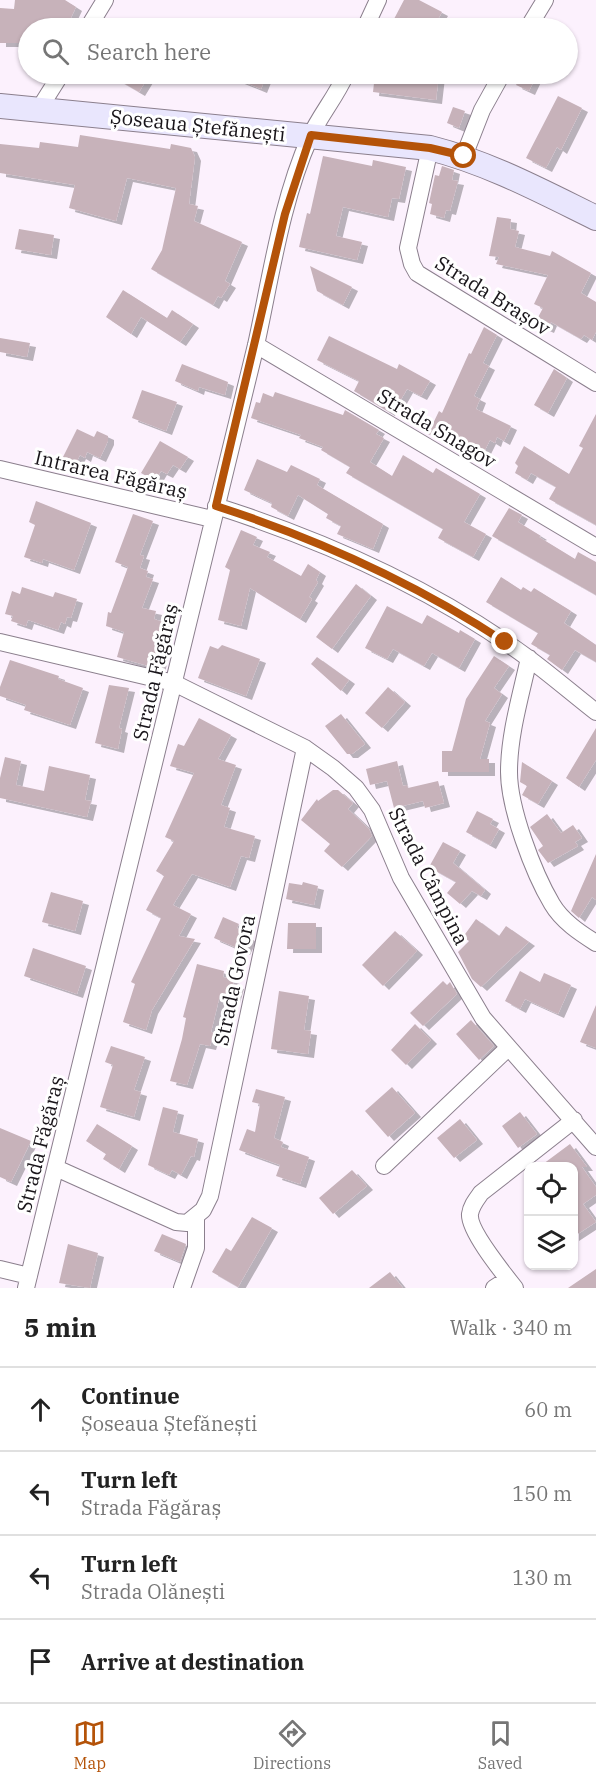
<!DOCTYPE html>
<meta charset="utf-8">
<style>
:root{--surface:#fff;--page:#f6f6f6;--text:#222;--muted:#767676;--line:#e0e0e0;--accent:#b45309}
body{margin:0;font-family:"IBM Plex Serif",serif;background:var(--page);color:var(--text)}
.controls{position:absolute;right:18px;bottom:18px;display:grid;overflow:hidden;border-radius:12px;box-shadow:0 2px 4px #0004}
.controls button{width:54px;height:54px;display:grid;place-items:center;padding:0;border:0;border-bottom:2px solid var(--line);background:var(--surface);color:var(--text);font:30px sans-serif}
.stop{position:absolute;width:18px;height:18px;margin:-14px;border:4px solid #b45309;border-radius:50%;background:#fff}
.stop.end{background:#b45309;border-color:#fff;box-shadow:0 2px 6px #0008}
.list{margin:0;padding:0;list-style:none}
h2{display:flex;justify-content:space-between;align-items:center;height:78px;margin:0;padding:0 24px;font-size:26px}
h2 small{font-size:20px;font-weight:400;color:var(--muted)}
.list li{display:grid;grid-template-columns:39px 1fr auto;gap:18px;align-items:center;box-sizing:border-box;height:84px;padding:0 24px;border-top:2px solid var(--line)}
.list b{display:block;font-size:22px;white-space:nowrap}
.list p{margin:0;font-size:20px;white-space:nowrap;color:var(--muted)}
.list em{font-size:20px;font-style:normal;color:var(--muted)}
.icon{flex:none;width:33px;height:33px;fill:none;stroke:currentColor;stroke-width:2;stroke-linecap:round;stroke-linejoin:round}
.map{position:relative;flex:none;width:596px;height:1288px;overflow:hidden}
.search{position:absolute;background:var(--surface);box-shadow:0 2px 4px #0004;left:18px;right:18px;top:18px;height:66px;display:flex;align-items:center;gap:15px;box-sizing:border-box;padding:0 21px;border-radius:33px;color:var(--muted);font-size:22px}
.sheet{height:414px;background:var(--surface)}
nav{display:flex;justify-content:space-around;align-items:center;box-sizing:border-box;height:84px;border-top:2px solid var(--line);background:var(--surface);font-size:16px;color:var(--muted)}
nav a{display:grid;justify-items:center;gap:3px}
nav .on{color:var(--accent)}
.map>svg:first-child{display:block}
.building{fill:#c7b2ba;filter:url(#shadow)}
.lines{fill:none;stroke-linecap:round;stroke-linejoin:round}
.street-casing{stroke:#8b7f8d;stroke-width:18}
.secondary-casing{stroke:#8b7f8d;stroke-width:26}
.street{stroke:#fff;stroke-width:16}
.secondary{stroke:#e9e6fd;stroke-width:24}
.route{stroke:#b45309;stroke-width:8}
.labels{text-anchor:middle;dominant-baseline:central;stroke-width:6;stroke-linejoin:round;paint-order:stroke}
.street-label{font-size:20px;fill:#19151a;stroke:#fff}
</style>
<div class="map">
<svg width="596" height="1288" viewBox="0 0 596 1288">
<defs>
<filter id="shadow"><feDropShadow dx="6" dy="4" stdDeviation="0" flood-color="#0004"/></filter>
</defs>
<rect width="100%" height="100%" fill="#fcf1fd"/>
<path class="building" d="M15 0H65L76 7 66 28H28V43H0V8L14 9Z
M404 0H419L442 12 433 28H412L394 19Z
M108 74H150L139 92Z
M224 74H267L261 89Z
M375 74H439L436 100 373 92Z
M522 74H537L529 91 516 85Z
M558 96 582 108 561 150 557 147 546 168 526 158Z
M453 107 465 111 459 128 447 123Z
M80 135 170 149 171 144 191 148 195 157 189 204 198 206 194 221 242 242 225 281 230 284 221 298 218 296 213 305 151 269 162 250 176 188 127 178 116 221 69 208 75 185 0 173V144L39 148 40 142 78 147Z
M323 156 372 166 373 160 406 167 399 199 392 198 388 217 343 207 336 236 362 242 357 260 299 247 307 213 310 214Z
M442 166 454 170 452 180 458 181 450 211 446 210 444 218 430 214 432 204 429 203 435 175 439 176Z
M497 217 511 219 510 229 519 231 515 247 550 256 552 251 591 273 581 293 596 302V332L592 340 584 335 581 339 551 322 548 329 535 323 543 308 534 304 548 275 496 264 499 257 489 256Z
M19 229 54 235 51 255 15 249Z
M310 266 352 287 343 305 317 291Z
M123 290 167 318 172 310 193 324 180 342 141 317 131 334 106 317Z
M484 327 497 335 483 363 489 366 474 396 480 399 476 409 511 426 504 441 497 437 495 443 490 440 484 452 479 449 476 456 428 434 439 411 442 413 469 353 471 354Z
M329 336 397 369 399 364 430 381 421 396 407 389 399 403 395 401 389 412 354 391 359 381 317 360Z
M0 338 30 343 27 357 0 352Z
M182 364 228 382 225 395 199 387 198 391 175 381Z
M554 369 567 378 548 413 534 405Z
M142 390 177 402 166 431 132 418Z
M275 392 343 415 345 410 379 430 376 434 384 438 370 462 392 476 403 455 433 473 436 468 480 494 464 522 486 534 473 557 438 538 443 529 346 473 350 467 321 450 323 447 299 438 301 435 251 418 256 402 260 403 263 393 273 397Z
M596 414V525L549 499 556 487 531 473 527 480 515 473 518 466 515 463 524 446 569 474 583 448 579 446Z
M77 429 94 437 97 431 108 436V441L100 458 87 452 85 458 80 455 74 467 61 461Z
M160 441 188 457 180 469 173 465 167 474 161 471 155 481 141 473Z
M257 459 287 472 291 465 320 479 317 485 383 524 373 549 337 534 341 526 326 518 328 514 298 495 288 516 271 507 272 503 244 490Z
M36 501 91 523 74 570 43 559 42 563 24 557 35 525 29 522Z
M509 508 522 515 518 522 541 536 539 537 575 559 578 552 596 562V595L492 536Z
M133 514 153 521 140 555 144 556 140 568 148 571 146 577 153 579 142 608 156 611 154 619 169 624 159 669 117 657 124 632 106 626 108 612 111 613 128 567 115 562Z
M241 530 257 537 253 545 270 552 267 557 301 576 308 564 320 572 316 580 318 582 309 597 312 599 300 619 250 588 241 626 218 620 230 570 225 567Z
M501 577 521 590 523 587 531 592 534 588 571 611 564 623 596 645V662L575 650 562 670 547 659 550 655 531 644 538 633 486 602Z
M356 584 371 596 332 649 316 637Z
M22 587 53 597 55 592 77 599 71 618 67 617 65 624 61 622 58 630 28 620 26 626 11 621 13 616 5 614 12 591 20 594Z
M387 606 422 624 427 615 459 633 460 630 475 639 459 668 432 653 424 666 393 649 387 659 365 648Z
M222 645 260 659 246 696 198 678 210 646 218 649Z
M494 656 509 666 494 688 502 694 485 721 490 723 480 759H489V772H442V751H452L466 699Z
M317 657 349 680 341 691 311 664Z
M10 660 59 676 58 679 83 688 70 725 24 710 26 705 0 696V687Z
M109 685 129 688 119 728 122 729 118 749 95 743Z
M388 687 405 702 382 728 365 713Z
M341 714 365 744 352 754H347L325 726Z
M199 718 231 735 218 759 236 765 221 805 230 808 224 827 255 836 249 858 241 856 230 887 192 874 173 905 191 914 179 936 195 939 152 1010 146 1030 123 1022 135 984 131 982 161 918 146 910 164 876 156 871 174 841 165 837 194 773 170 766 178 744 184 746Z
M596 728V760L579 787 566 778Z
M5 757 21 761 16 785 44 791 49 766 90 775 85 800 91 801 87 817 0 798V778Z
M397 761 403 786 407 785 408 788 438 781 444 803 425 808 423 801 394 808 387 781 370 785 366 769Z
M522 762 552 781 538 804 522 795 527 786 520 782Z
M333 790H338L353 803 348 809 369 829 372 836 342 867 324 851 330 844 301 820 317 799 318 801Z
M477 811 493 819 490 824 499 829 490 845 466 832Z
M547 814 561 833 573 825 582 838 575 842 578 846 548 863 538 850 543 846 530 827Z
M443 842 460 851 453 863 485 890 481 896 472 891 460 904 447 893 456 882 429 867Z
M596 854V900L592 897 579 918 571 911Z
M303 882 318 886 314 905 286 899 289 883 302 885Z
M51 892 83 901 75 931 42 922Z
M223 917 239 924 237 928 250 938 244 951 214 938Z
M476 919 499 936 506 926 529 942 481 987 472 979 458 952 469 941 463 937Z
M288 923H316V949H287Z
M395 931 417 951 383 986 362 965Z
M33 948 86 966 77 994 24 976Z
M197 964 224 971 223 977 234 980 233 984 238 985 234 999 220 995 211 1032 214 1033 210 1046 200 1044 187 1085 170 1081 182 1039 186 1018 183 1017Z
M520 971 540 982 544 973 571 985 558 1014 525 999 520 1009 505 1001Z
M443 981 447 985 450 982 457 994 423 1026 410 1013Z
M279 991 309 996 304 1030 311 1031 308 1054 271 1049Z
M596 1005V1048L580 1042Z
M471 1020 494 1046 479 1060 456 1034Z
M415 1024 431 1040 406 1065 391 1050Z
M111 1046 145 1057 134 1090 141 1092 134 1117 100 1107 113 1065 105 1062Z
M392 1087 415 1113 388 1137 365 1111Z
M256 1089 285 1097 274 1138 283 1142 281 1147 309 1157 300 1184 276 1176 280 1165 239 1150 247 1129 255 1132 260 1104 252 1102Z
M163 1107 178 1111 173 1132 198 1139 194 1157 191 1156 181 1175 172 1170 169 1175 148 1165Z
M520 1112 537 1134 518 1148 502 1126Z
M460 1119 477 1140 454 1158 437 1138Z
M97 1124 132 1146 119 1169 103 1159 106 1154 86 1141Z
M0 1128 31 1141 11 1182 0 1177Z
M570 1144 587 1167H582L596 1187V1195L583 1204 596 1222 573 1237V1167H539Z
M352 1170 367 1186 333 1214 319 1198Z
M252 1217 272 1228 238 1287 212 1272 226 1248 231 1251Z
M162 1234 186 1244 180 1262 154 1251Z
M68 1244 98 1253 90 1288 59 1283Z
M596 1269V1288H568Z
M390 1272 403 1288H369Z"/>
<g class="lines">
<defs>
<path id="street" d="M88 28 105 0
M365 28 378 0
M528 28 545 0
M39 109 61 74
M430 148 408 248 412 264 417 273 596 383
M464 156 482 110 502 74
M256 345 596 547
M0 469 212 519
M216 506C326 541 434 589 528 658 551 675 573 694 596 712
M0 642 174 683 305 748 333 768 356 788 372 810 401 878 483 1018 596 1147
M529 658C521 695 509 734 509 772 509 808 533 872 552 904 562 921 580 933 596 943
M384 1166 508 1048
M56 1168 176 1222 187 1223 203 1210 210 1196 305 748
M0 1269 29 1276
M26 1288 256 345C271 277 281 202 310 137 320 115 336 97 346 74
M182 1288 196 1248V1218
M494 1288 508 1279
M515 1288C504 1274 468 1230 470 1214 471 1206 476 1200 481 1193L574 1120"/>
<path id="secondary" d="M0 106 430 148C489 163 541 191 596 218"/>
</defs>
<use href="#street" class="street-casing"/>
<use href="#secondary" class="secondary-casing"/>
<use href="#street" class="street"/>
<use href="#secondary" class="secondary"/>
</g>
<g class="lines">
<path class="route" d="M464 156 430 148 311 135 285 214 216 506C318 539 415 583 505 642"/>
</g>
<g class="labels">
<g class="street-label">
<text transform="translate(198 125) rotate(6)">Șoseaua Ștefănești</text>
<text transform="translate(493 295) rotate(32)">Strada Brașov</text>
<text transform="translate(437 428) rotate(31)">Strada Snagov</text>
<text transform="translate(111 474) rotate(13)">Intrarea Făgăraș</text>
<text transform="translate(155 672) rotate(-77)">Strada Făgăraș</text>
<text transform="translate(429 876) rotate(63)">Strada Câmpina</text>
<text transform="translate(234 980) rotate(-78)">Strada Govora</text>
<text transform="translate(40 1144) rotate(-76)">Strada Făgăraș</text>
</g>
</g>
</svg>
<div class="controls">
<button><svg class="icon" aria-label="locate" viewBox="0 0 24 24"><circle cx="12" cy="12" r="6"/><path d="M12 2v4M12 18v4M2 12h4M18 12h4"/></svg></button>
<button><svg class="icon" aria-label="layers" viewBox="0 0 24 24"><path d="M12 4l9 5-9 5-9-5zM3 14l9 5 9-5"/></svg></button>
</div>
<div class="stop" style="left:464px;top:156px"></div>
<div class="stop end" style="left:505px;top:642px"></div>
<div class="search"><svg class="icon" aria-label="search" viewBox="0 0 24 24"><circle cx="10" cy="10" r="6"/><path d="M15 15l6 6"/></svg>Search here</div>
</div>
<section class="sheet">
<h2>5 min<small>Walk · 340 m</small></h2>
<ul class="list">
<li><svg class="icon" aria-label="ahead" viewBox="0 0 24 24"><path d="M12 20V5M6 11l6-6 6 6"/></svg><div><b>Continue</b><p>Șoseaua Ștefănești</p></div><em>60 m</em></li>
<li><svg class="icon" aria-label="left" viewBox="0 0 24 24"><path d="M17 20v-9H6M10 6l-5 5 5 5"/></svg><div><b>Turn left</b><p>Strada Făgăraș</p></div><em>150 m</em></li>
<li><svg class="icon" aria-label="left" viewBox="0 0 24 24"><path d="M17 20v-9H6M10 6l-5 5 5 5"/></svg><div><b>Turn left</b><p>Strada Olănești</p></div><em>130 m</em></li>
<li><svg class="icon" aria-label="arrive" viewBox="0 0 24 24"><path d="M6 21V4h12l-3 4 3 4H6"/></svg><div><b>Arrive at destination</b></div></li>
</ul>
</section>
<nav>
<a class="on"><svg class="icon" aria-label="map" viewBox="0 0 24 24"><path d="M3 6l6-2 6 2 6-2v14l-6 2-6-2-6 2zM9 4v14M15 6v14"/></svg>Map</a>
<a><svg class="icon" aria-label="directions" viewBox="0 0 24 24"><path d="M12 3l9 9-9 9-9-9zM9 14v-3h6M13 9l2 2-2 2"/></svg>Directions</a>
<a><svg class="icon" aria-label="saved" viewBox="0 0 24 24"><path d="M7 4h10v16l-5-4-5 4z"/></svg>Saved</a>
</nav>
